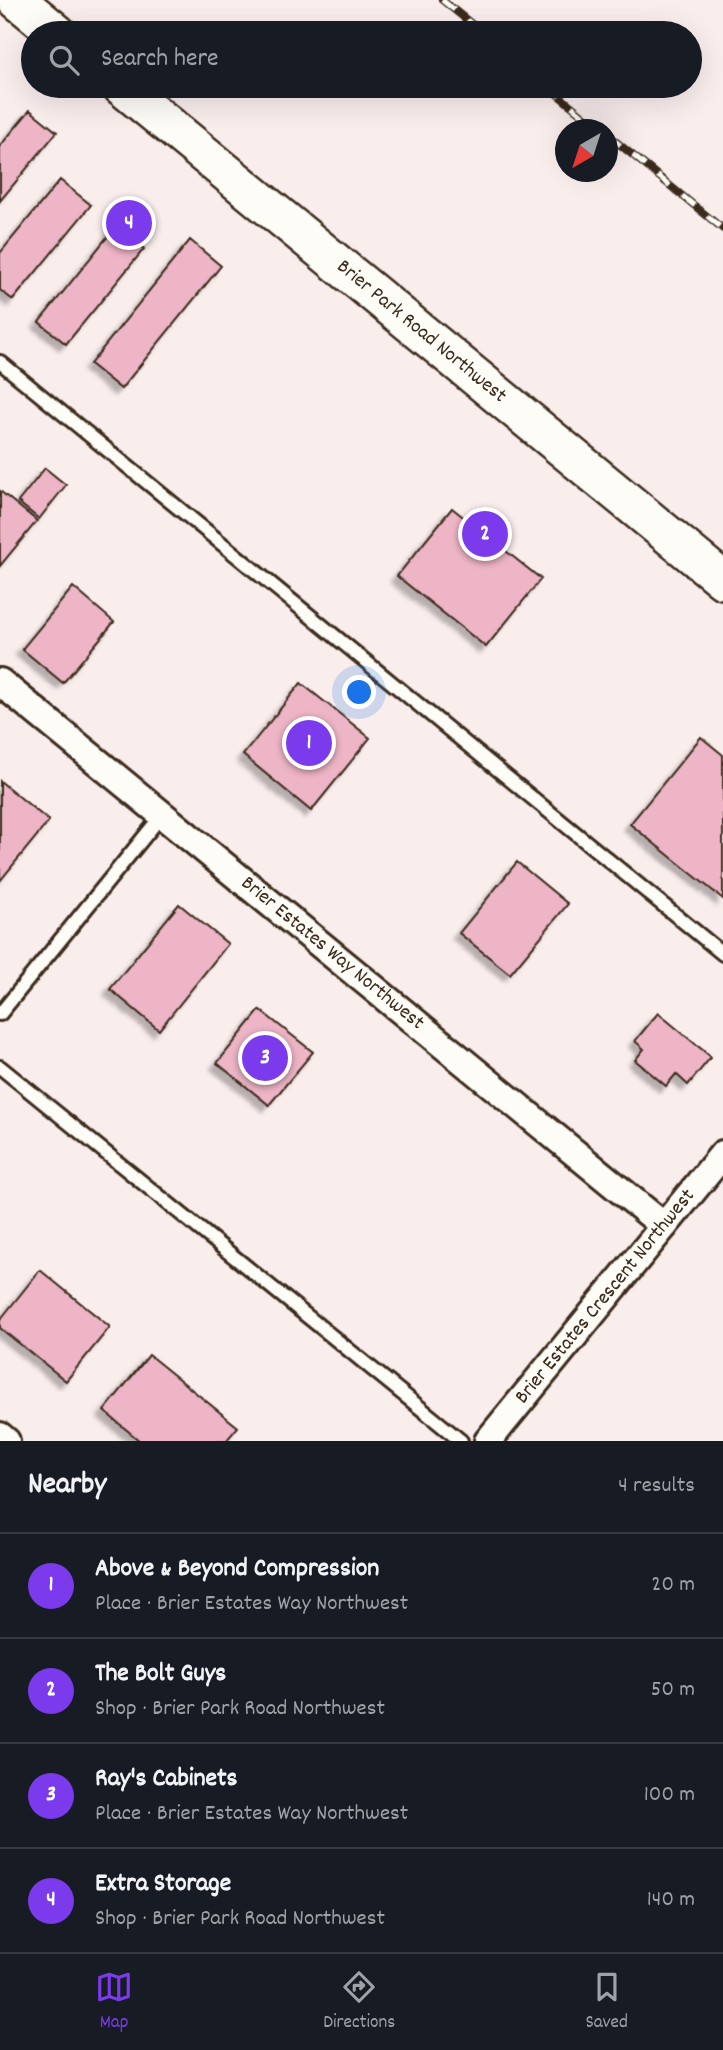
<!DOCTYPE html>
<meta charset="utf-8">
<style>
:root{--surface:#171b24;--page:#20242c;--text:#f1f3f6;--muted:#9ea1a6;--line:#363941;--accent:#7c3aed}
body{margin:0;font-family:Dekko,sans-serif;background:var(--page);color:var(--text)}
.compass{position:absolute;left:555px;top:119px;width:63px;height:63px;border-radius:50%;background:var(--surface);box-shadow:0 7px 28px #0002;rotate:219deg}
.you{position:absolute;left:360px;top:693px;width:24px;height:24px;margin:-18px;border:5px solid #fff;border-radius:50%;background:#1a73e8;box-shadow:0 0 0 10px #1a73e833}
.badge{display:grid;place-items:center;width:46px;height:46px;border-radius:50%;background:var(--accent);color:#fff;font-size:23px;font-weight:700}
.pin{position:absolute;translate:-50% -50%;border:4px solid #fff;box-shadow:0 2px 7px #0006}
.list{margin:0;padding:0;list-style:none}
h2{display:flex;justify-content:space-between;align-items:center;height:91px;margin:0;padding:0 28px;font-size:30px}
h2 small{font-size:23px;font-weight:400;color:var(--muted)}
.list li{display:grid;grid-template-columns:46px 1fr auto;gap:21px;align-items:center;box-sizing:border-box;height:105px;padding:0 28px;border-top:2px solid var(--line)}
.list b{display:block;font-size:26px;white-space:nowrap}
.list p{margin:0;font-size:23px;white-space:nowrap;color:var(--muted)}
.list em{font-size:23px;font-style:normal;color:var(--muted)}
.icon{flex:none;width:38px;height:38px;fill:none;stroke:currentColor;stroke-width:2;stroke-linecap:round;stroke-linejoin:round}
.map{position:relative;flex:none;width:723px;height:1441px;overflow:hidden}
.search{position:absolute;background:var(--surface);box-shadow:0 7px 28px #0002;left:21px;right:21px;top:21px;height:77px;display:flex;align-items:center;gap:18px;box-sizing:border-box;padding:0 24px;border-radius:38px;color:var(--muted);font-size:26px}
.sheet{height:511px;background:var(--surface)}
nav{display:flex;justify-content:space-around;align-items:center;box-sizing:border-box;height:98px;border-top:2px solid var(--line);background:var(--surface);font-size:19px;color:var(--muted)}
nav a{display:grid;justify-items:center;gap:4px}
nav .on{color:var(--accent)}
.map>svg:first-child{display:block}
.building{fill:#eeb5c6;stroke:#3b2a1e;stroke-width:2;filter:url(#shadow)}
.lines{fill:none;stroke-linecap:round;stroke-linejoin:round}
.lane-casing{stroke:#3b2a1e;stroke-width:18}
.street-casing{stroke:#3b2a1e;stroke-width:32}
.secondary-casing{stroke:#3b2a1e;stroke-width:42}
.lane{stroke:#fdfcf7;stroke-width:12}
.street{stroke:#fdfcf7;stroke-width:26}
.secondary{stroke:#fdfcf7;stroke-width:37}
.rail-casing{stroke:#3b2a1e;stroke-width:8}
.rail{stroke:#fdfcf7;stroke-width:5;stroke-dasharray:16;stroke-linecap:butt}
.labels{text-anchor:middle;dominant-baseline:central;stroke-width:5;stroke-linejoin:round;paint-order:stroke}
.street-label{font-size:21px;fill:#3b2a1e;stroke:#fdfcf7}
</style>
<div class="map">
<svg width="723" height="1441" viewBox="0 0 723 1441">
<defs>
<filter id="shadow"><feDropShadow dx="-6" dy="6" stdDeviation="2" flood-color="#0004"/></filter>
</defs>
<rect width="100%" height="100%" fill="#faeeed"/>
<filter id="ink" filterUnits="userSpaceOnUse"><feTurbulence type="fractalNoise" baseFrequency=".0143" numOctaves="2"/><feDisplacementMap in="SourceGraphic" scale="14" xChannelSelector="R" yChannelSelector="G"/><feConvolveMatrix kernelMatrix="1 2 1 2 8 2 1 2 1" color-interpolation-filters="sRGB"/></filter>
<g filter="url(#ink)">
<path class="building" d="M30 110 57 132 0 201V146Z
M60 180 91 205 13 300 0 290V253Z
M129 214 138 222 130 232 120 224Z
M116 226 144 249 66 344 39 322Z
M190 240 221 266 121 389 90 364Z
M45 468 66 485 39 519 18 502Z
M0 491 37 521 0 566Z
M452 508 541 579 486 647 397 576Z
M73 587 114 622 63 683 22 649Z
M301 683 370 738 311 811 243 755Z
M701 737 723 755V899L630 824Z
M0 781 49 821 0 881Z
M517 862 568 904 510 974 459 933Z
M179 904 228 944 159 1030 110 989Z
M260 1010 313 1052 269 1105 217 1063Z
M658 1013 711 1057 688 1085 676 1074 666 1086 635 1060 644 1049 635 1041Z
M40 1270 110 1327 66 1381 0 1328V1320Z
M149 1355 238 1427 226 1441H140L104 1411Z"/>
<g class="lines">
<defs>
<path id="lane" d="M0 362 723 954
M0 1014 162 815
M0 1067 461 1441"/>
<g id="street">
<path id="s1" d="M0 682 664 1226"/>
<path d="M0 1436 6 1441"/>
<path id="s2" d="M488 1441 723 1154"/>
</g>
<g id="secondary">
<path d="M17 0 57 33"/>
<path id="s3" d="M121 86 723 580"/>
</g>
</defs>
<use href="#lane" class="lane-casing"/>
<use href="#street" class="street-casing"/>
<use href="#secondary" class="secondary-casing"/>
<use href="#lane" class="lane"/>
<use href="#street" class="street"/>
<use href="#secondary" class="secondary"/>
<defs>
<path id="rail" d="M442 0 483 33
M547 86 601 130
M608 135 723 229"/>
</defs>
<use href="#rail" class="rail-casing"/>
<use href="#rail" class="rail"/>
</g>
</g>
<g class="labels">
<g class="street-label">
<text stroke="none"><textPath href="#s3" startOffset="388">Brier Park Road Northwest</textPath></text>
<text stroke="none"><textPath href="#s1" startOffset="429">Brier Estates Way Northwest</textPath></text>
<text stroke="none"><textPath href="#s2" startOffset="186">Brier Estates Crescent Northwest</textPath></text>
</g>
</g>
</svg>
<svg class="compass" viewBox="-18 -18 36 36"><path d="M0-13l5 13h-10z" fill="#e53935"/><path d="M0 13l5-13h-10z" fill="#9ea1a6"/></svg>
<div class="you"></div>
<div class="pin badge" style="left:309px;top:743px">1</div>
<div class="pin badge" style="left:485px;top:534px">2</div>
<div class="pin badge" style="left:265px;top:1058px">3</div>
<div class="pin badge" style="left:129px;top:223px">4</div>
<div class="search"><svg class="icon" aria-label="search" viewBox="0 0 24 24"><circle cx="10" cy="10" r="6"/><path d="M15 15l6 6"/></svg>Search here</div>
</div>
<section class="sheet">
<h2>Nearby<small>4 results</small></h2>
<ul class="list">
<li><span class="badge">1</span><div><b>Above &amp; Beyond Compression</b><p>Place · Brier Estates Way Northwest</p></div><em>20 m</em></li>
<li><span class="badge">2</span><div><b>The Bolt Guys</b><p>Shop · Brier Park Road Northwest</p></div><em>50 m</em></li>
<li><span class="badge">3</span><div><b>Ray's Cabinets</b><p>Place · Brier Estates Way Northwest</p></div><em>100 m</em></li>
<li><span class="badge">4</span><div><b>Extra Storage</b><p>Shop · Brier Park Road Northwest</p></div><em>140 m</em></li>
</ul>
</section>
<nav>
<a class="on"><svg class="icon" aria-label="map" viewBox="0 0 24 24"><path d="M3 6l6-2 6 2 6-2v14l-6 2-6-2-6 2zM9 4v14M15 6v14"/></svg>Map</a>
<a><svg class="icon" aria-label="directions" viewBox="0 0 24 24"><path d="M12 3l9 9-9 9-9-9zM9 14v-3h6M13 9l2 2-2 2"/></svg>Directions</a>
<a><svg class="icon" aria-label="saved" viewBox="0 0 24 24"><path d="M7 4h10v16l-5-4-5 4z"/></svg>Saved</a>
</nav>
